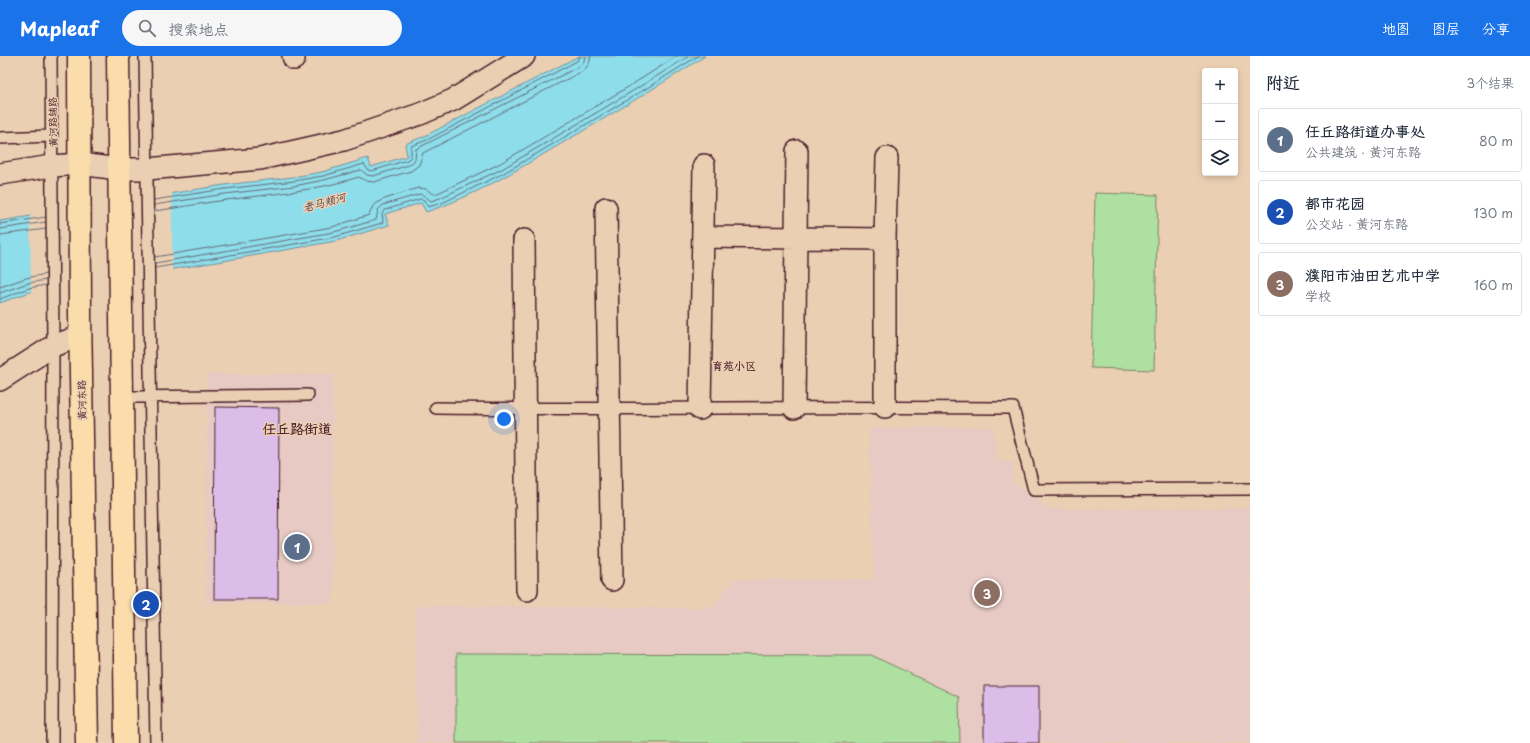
<!DOCTYPE html>
<html lang="zh">
<meta charset="utf-8">
<style>
:root{--surface:#fff;--page:#f6f6f7;--text:#1f2937;--muted:#747a83;--line:#e0e1e3;--accent:#1a73e8}
body{margin:0;font-family:"Playpen Sans","LXGW WenKai TC",sans-serif;background:var(--page);color:var(--text)}
.controls{position:absolute;right:12px;top:12px;display:grid;overflow:hidden;border-radius:4px;box-shadow:0 2px 6px #0003}
.controls button{width:36px;height:36px;display:grid;place-items:center;padding:0;border:0;border-bottom:1px solid var(--line);background:var(--surface);color:var(--text);font:20px sans-serif}
.you{position:absolute;left:504px;top:363px;width:14px;height:14px;margin:-10px;border:3px solid #fff;border-radius:50%;background:#1a73e8;box-shadow:0 0 0 6px #1a73e833}
.badge{display:grid;place-items:center;width:26px;height:26px;border-radius:50%;background:var(--accent);color:#fff;font-size:13px;font-weight:700}
.pin{position:absolute;translate:-50% -50%;border:2px solid #fff;box-shadow:0 1px 4px #0006}
.list{margin:0;padding:0;list-style:none}
h2{display:flex;justify-content:space-between;align-items:center;height:52px;margin:0;padding:0 16px;font-size:17px}
h2 small{font-size:13px;font-weight:400;color:var(--muted)}
.list li{display:grid;grid-template-columns:26px 1fr auto;gap:12px;align-items:center;box-sizing:border-box;height:64px;margin:0 8px 8px;padding:0 8px;border:1px solid var(--line);border-radius:4px}
.list b{display:block;font-size:15px;white-space:nowrap}
.list p{margin:0;font-size:13px;white-space:nowrap;color:var(--muted)}
.list em{font-size:13px;font-style:normal;color:var(--muted)}
.icon{flex:none;width:22px;height:22px;fill:none;stroke:currentColor;stroke-width:2;stroke-linecap:round;stroke-linejoin:round}
.map{position:relative;flex:none;width:1250px;height:687px;overflow:hidden}
header{display:flex;align-items:center;gap:24px;box-sizing:border-box;height:56px;padding:0 20px;background:var(--accent);color:#fff}
header strong{font-size:19px}
nav{display:flex;gap:22px;margin-inline-start:auto;font-size:14px}
.search{width:280px;height:36px;background:var(--page);display:flex;align-items:center;gap:10px;box-sizing:border-box;padding:0 14px;border-radius:22px;color:var(--muted);font-size:15px}
main{display:flex}
aside{flex:1;background:var(--surface)}
.map>svg:first-child{display:block}
.built{fill:#e6cac3}
.green{fill:#aee0a1;stroke:#7c8066}
.water{fill:#8dddea;stroke:#72919e}
.pier{fill:#ebcfb2}
.lines{fill:none;stroke-linecap:round;stroke-linejoin:round}
.shore{stroke:#656b77;stroke-width:1}
.building{fill:#dcbdea;stroke:#4a1f2b}
.service-casing{stroke:#4a1f2b;stroke-width:14}
.minor-casing{stroke:#4a1f2b;stroke-width:24}
.primary-casing{stroke:#4a1f2b;stroke-width:25}
.service{stroke:#ebcfb2;stroke-width:11}
.minor{stroke:#ebcfb2;stroke-width:21}
.primary{stroke:#faddab;stroke-width:22}
.labels{text-anchor:middle;dominant-baseline:central;stroke-width:3;stroke-linejoin:round;paint-order:stroke}
.street-label{font-size:10px;fill:#4a1f2b;stroke:#ebcfb2}
.water-label{font-size:11px;font-style:italic;fill:#543c48;stroke:#ebcfb2}
.neighbourhood-label{font-size:11px;font-weight:bold;fill:#4a1f2b;stroke:#ebcfb2}
.district-label{font-size:14px;font-weight:bold;fill:#4a1f2b;stroke:#ebcfb2}
</style>
<header>
<strong>Mapleaf</strong>
<div class="search"><svg class="icon" aria-label="search" viewBox="0 0 24 24"><circle cx="10" cy="10" r="6"/><path d="M15 15l6 6"/></svg>搜索地点</div>
<nav><a>地图</a><a>图层</a><a>分享</a></nav>
</header>
<main>
<div class="map">
<svg width="1250" height="687" viewBox="0 0 1250 687">
<rect width="100%" height="100%" fill="#ebcfb2"/>
<filter id="ink" filterUnits="userSpaceOnUse"><feTurbulence type="fractalNoise" baseFrequency=".025" numOctaves="2"/><feDisplacementMap in="SourceGraphic" scale="8" xChannelSelector="R" yChannelSelector="G"/><feConvolveMatrix kernelMatrix="1 2 1 2 8 2 1 2 1" color-interpolation-filters="sRGB"/></filter>
<g filter="url(#ink)">
<path class="built" d="M207 318H333V547H206Z
M994 371V404L1013 406 1014 426 1049 453 1250 452V687H417L416 550 712 552 733 524 874 523 869 372Z"/>
<path class="green" d="M1095 137 1158 139 1154 314 1091 312Z
M456 598 871 599 959 641 960 687H456Z"/>
<path class="water" d="M579 0H705C657 31 609 60 559 89 517 114 473 141 426 156L421 147 385 158 389 169 336 185 223 205 30 236 0 247V165L224 129 293 121 322 116 368 102 371 111 407 100 405 88 425 80Z"/>
<path class="pier" d="M172 135V216L31 238 30 158Z"/>
<g class="lines">
<path class="shore" d="M154 144 225 133 294 125 323 120 364 108 368 114 372 115 407 104 411 101V90L427 84 577 5 580 0
M154 149 225 138 294 130 324 124 361 114 367 119 373 120 409 109 415 104 416 93 580 10 584 5 585 0
M154 155C178 152 202 147 226 144 271 138 315 135 359 121L366 125 374 126 411 115 419 109 423 97 583 15 589 8 591 0
M0 168 46 161
M0 173 46 166
M0 179 46 173
M155 201 332 171 369 159 373 150 382 144 418 132 426 133 433 138 438 137 499 108 633 28 677 0
M155 207 334 176 376 164 378 154 383 149 420 138 425 140 431 145 440 142 502 113 636 33 689 0
M155 212 335 181 382 167 383 165 382 158 385 154 420 143 424 144 428 151 442 147 504 117 639 37 698 0
M0 231 26 222 46 218
M0 237 28 227 46 224
M0 243 29 232 46 229"/>
</g>
<path class="building" d="M215 351 279 352 278 543H214Z
M984 630H1039V687H984Z"/>
<g class="lines">
<defs>
<path id="service" d="M51 0 53 290 52 687
M145 0 156 687
M0 82 52 80
M123 341 308 339
M436 352C628 354 821 350 1013 352L1034 434 1250 433"/>
<path id="minor" d="M293 0 294 3
M0 118 52 110 79 108 119 113H147L260 103 344 84 420 58 453 44 524 0
M606 152 612 524
M703 181 885 183
M524 184 527 534
M0 324 53 290 80 280
M885 351V183L887 102
M794 352 797 95
M700 353 704 109"/>
<path id="primary" d="M79 0 80 258 87 687
M118 0 126 687"/>
</defs>
<use href="#service" class="service-casing"/>
<use href="#minor" class="minor-casing"/>
<use href="#primary" class="primary-casing"/>
<use href="#service" class="service"/>
<use href="#minor" class="minor"/>
<use href="#primary" class="primary"/>
</g>
</g>
<g class="labels">
<g class="street-label">
<text transform="translate(52 66) rotate(-91)">黄河路辅路</text>
<text transform="translate(81 344) rotate(-91)">黄河东路</text>
</g>
<g class="water-label">
<text transform="translate(324 146) rotate(-15)">老马颊河</text>
</g>
<g class="neighbourhood-label">
<text x="734" y="309">育苑小区</text>
</g>
<g class="district-label">
<text x="297" y="372">任丘路街道</text>
</g>
</g>
</svg>
<div class="controls">
<button>+</button>
<button>−</button>
<button><svg class="icon" aria-label="layers" viewBox="0 0 24 24"><path d="M12 4l9 5-9 5-9-5zM3 14l9 5 9-5"/></svg></button>
</div>
<div class="you"></div>
<div class="pin badge" style="left:297px;top:491px;background:#5c6f8a">1</div>
<div class="pin badge" style="left:146px;top:548px;background:#1a4fb4">2</div>
<div class="pin badge" style="left:987px;top:537px;background:#8d6e63">3</div>
</div>
<aside>
<h2>附近<small>3个结果</small></h2>
<ul class="list">
<li><span class="badge" style="background:#5c6f8a">1</span><div><b>任丘路街道办事处</b><p>公共建筑 · 黄河东路</p></div><em>80 m</em></li>
<li><span class="badge" style="background:#1a4fb4">2</span><div><b>都市花园</b><p>公交站 · 黄河东路</p></div><em>130 m</em></li>
<li><span class="badge" style="background:#8d6e63">3</span><div><b>濮阳市油田艺术中学</b><p>学校</p></div><em>160 m</em></li>
</ul>
</aside>
</main>
